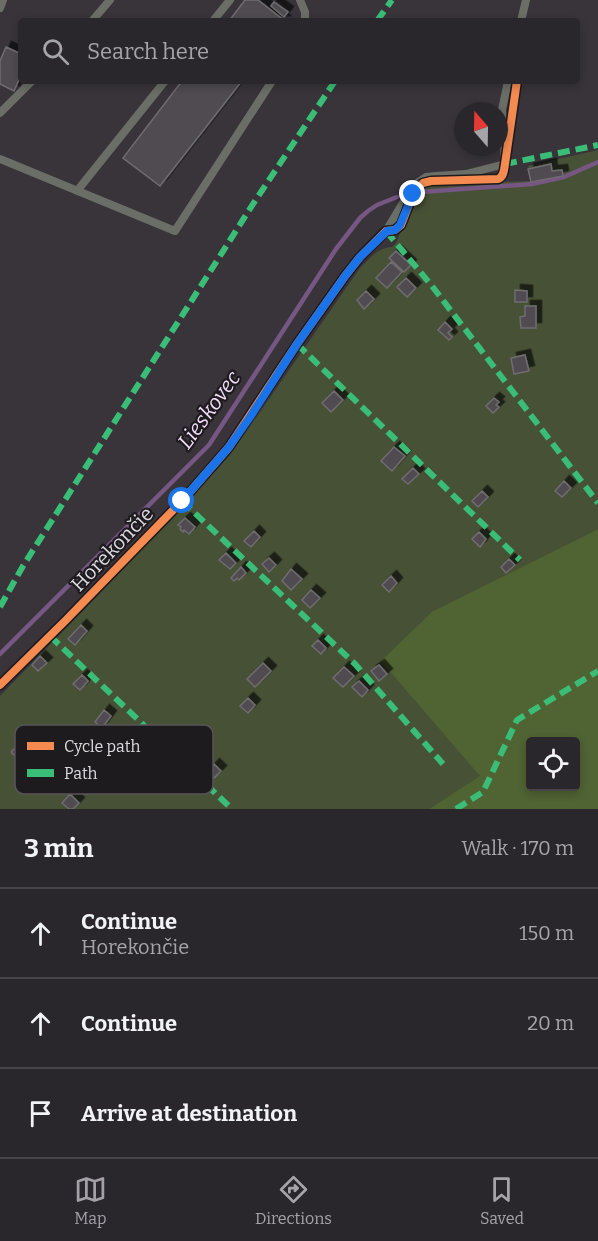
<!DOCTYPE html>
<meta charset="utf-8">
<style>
:root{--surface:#2a272c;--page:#322f34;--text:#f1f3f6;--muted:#a5a5a9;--line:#464448;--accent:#a5a0a7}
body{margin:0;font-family:Bitter,serif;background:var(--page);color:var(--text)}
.controls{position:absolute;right:18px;bottom:18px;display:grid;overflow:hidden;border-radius:6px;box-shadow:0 3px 9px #0003}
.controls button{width:54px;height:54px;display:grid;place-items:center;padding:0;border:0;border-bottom:2px solid var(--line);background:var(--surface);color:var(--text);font:30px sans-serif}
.compass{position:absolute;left:454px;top:102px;width:54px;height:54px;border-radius:50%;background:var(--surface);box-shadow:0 3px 9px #0003;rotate:340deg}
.stop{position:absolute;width:18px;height:18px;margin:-14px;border:4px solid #1a73e8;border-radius:50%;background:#fff}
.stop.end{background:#1a73e8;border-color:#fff;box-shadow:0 2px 6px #0008}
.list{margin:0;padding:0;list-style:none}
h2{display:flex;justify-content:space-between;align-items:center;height:78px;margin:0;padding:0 24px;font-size:26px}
h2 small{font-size:20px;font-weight:400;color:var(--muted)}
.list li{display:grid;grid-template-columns:39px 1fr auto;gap:18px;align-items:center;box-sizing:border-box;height:90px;padding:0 24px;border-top:2px solid var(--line)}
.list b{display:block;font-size:22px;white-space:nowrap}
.list p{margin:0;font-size:20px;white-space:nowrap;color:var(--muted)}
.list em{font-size:20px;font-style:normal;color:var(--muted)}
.icon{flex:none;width:33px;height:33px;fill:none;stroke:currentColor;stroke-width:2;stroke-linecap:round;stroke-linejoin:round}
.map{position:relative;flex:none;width:598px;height:809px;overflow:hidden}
.search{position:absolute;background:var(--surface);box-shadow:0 3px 9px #0003;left:18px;right:18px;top:18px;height:66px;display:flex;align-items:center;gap:15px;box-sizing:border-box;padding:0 21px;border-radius:6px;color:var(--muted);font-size:22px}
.sheet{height:348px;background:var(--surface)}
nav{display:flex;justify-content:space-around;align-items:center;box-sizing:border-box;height:84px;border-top:2px solid var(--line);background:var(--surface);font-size:16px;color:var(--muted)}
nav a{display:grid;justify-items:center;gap:3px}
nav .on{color:var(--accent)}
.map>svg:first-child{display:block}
.green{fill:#475136}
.forest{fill:#506333;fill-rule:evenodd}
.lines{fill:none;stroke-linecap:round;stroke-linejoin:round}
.stream{stroke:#765683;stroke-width:4.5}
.building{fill:#4f4c51;stroke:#6f6c70;stroke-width:1.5;filter:url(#shadow)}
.service{stroke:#6b6e67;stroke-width:8}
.quiet{stroke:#3abd76;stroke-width:6;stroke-dasharray:12 6;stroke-linecap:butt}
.cycleway-casing{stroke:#1e1b1f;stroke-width:11}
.cycleway{stroke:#f68b52;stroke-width:8}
.route{stroke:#1a73e8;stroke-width:8}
.labels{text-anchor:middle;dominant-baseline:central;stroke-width:4.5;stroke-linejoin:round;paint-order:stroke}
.street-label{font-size:20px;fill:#dfdae1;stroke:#1e1b1f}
.water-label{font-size:21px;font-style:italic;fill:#f1dcfa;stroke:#1e1b1f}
.key{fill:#1e1b1f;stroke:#585459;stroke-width:1.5}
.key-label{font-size:16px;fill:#dfdae1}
</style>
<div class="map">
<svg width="598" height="809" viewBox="0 0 598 809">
<defs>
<filter id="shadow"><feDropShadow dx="5.5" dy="-5.5" stdDeviation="0" flood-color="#0009"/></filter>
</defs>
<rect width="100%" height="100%" fill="#38343a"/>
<path class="green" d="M598 150V529L433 611 480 777 429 809H0V696L186 504 230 455 360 268C371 258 376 248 392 247L396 243 415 194C420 187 425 186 433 184L530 181 528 166Z"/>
<path class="forest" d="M598 529V809H429L480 776 381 661 433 611ZM530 742H576V786H530Z"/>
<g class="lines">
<path class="stream" d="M421 192 532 184 564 177 598 162
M0 654 209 445 336 249 360 218 368 211 377 205 397 197"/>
</g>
<path class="building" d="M245 0H258L285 21H229Z
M274 2 288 12 284 17 271 6Z
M6 47 21 54V75L14 91 0 84V61Z
M182 81H242L160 186 123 158Z
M551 164 552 171 562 170 563 176 531 182 528 169Z
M396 251 411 265 404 272 389 258Z
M391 262 402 272 387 288 376 278Z
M406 278 416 288 407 297 397 287Z
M515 290 527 291V302H515Z
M366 291 374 299 364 309 357 300Z
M525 306H536V328H521L520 317 525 316Z
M445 322 452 329 448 333 452 337 449 340 438 330Z
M525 355 529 371 514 374 511 358Z
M334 391 343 400 331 412 322 403Z
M494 398 499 402 496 405 499 407 493 413 486 406Z
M394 447 405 456 392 471 381 461Z
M413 468 419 474 408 484 402 479Z
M564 481 571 488 562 497 555 491Z
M482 491 488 497 478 507 472 501Z
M185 518 195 527 189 534 184 530 183 532 180 529 181 527 178 525Z
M254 531 260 537 251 547 244 541Z
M479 532 486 539 480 547 472 539Z
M226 553 236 563 230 569 219 560Z
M269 558 276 565 269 572 262 564Z
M509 559 515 565 506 573 501 567Z
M241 567 246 573 239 580 237 578 234 581 231 578Z
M291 569 302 579 291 590 282 581Z
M391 576 397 583 389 592 382 585Z
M311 590 320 598 310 608 302 600Z
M81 625 87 631 75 645 68 639Z
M318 640 326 648 321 654 312 646Z
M40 656 47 663 38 671 32 665Z
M263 663 271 671 255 687 247 679Z
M379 665 387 674 379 681 371 671Z
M344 667 354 676 343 687 333 678Z
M82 675 88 681 80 690 73 684Z
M359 681 368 690 362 697 352 687Z
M248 698 255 705 248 713 240 706Z
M104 710 111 716 102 728 95 722Z
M19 744 26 751 18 759 11 752Z
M214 764 221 771 214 778 207 772Z
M70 794 79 803 73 809H69L62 803Z"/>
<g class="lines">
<path class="service" d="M300 0 305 12V21
M0 8 3 0
M92 21 110 0
M213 21 230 0
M521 21 526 0
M0 113 32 81
M0 159 175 231 272 81
M77 191 165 81
M0 685 66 620 182 501 229 447 297 344 345 276 360 257 386 231 413 186 426 177 436 176 466 174 505 164 502 110 508 81"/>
<path class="quiet" d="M377 21 392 0
M505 164 598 145
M386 231 432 286 598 503
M297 344 520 560
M182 501 355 664 443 764
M0 607 23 566 253 204 335 81
M50 636 232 809
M456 809 483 792 517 720 598 671"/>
<defs>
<path id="cycleway" d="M0 685 66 620 182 501 229 447 297 344 345 276 360 257 386 231 395 230 401 225 413 194 417 188 423 183 431 181 498 179C504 177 504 170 505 164L517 81"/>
</defs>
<use href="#cycleway" class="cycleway-casing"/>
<use href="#cycleway" class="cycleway"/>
</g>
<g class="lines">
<path class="route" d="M182 501 229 447 250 417 297 344 345 276 360 257 387 231 395 230 400 225 413 194"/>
</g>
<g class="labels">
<g class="street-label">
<text transform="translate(112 549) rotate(-46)">Horekončie</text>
</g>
<g class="water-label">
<text transform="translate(209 410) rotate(-54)">Lieskovec</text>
</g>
</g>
<rect x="15" y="725" width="198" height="69" rx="9" class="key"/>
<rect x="27" y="742" width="27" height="8" fill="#f68b52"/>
<rect x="27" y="769" width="27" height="8" fill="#3abd76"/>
<g class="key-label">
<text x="64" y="752">Cycle path</text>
<text x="64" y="779">Path</text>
</g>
</svg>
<div class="controls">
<button><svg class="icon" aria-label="locate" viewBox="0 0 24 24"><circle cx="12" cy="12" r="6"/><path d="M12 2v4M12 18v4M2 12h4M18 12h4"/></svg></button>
</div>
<svg class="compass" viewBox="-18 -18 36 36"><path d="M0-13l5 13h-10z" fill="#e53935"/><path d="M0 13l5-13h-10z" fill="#a5a5a9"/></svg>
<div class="stop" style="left:182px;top:501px"></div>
<div class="stop end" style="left:413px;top:194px"></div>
<div class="search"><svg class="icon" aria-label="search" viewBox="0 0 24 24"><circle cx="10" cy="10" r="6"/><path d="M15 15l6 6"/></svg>Search here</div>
</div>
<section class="sheet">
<h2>3 min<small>Walk · 170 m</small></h2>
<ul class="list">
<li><svg class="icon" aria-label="ahead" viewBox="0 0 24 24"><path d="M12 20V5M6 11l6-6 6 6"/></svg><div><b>Continue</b><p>Horekončie</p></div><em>150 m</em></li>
<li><svg class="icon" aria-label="ahead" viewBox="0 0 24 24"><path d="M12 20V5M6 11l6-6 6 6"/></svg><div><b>Continue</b></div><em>20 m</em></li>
<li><svg class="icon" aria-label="arrive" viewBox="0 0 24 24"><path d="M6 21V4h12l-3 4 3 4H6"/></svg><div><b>Arrive at destination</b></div></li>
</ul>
</section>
<nav>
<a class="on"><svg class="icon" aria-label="map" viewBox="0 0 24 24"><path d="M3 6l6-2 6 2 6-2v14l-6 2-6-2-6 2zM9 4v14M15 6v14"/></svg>Map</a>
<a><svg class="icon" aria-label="directions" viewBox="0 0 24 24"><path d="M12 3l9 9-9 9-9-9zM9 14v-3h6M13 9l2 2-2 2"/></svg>Directions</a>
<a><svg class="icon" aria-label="saved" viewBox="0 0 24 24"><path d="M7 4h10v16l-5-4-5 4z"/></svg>Saved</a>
</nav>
